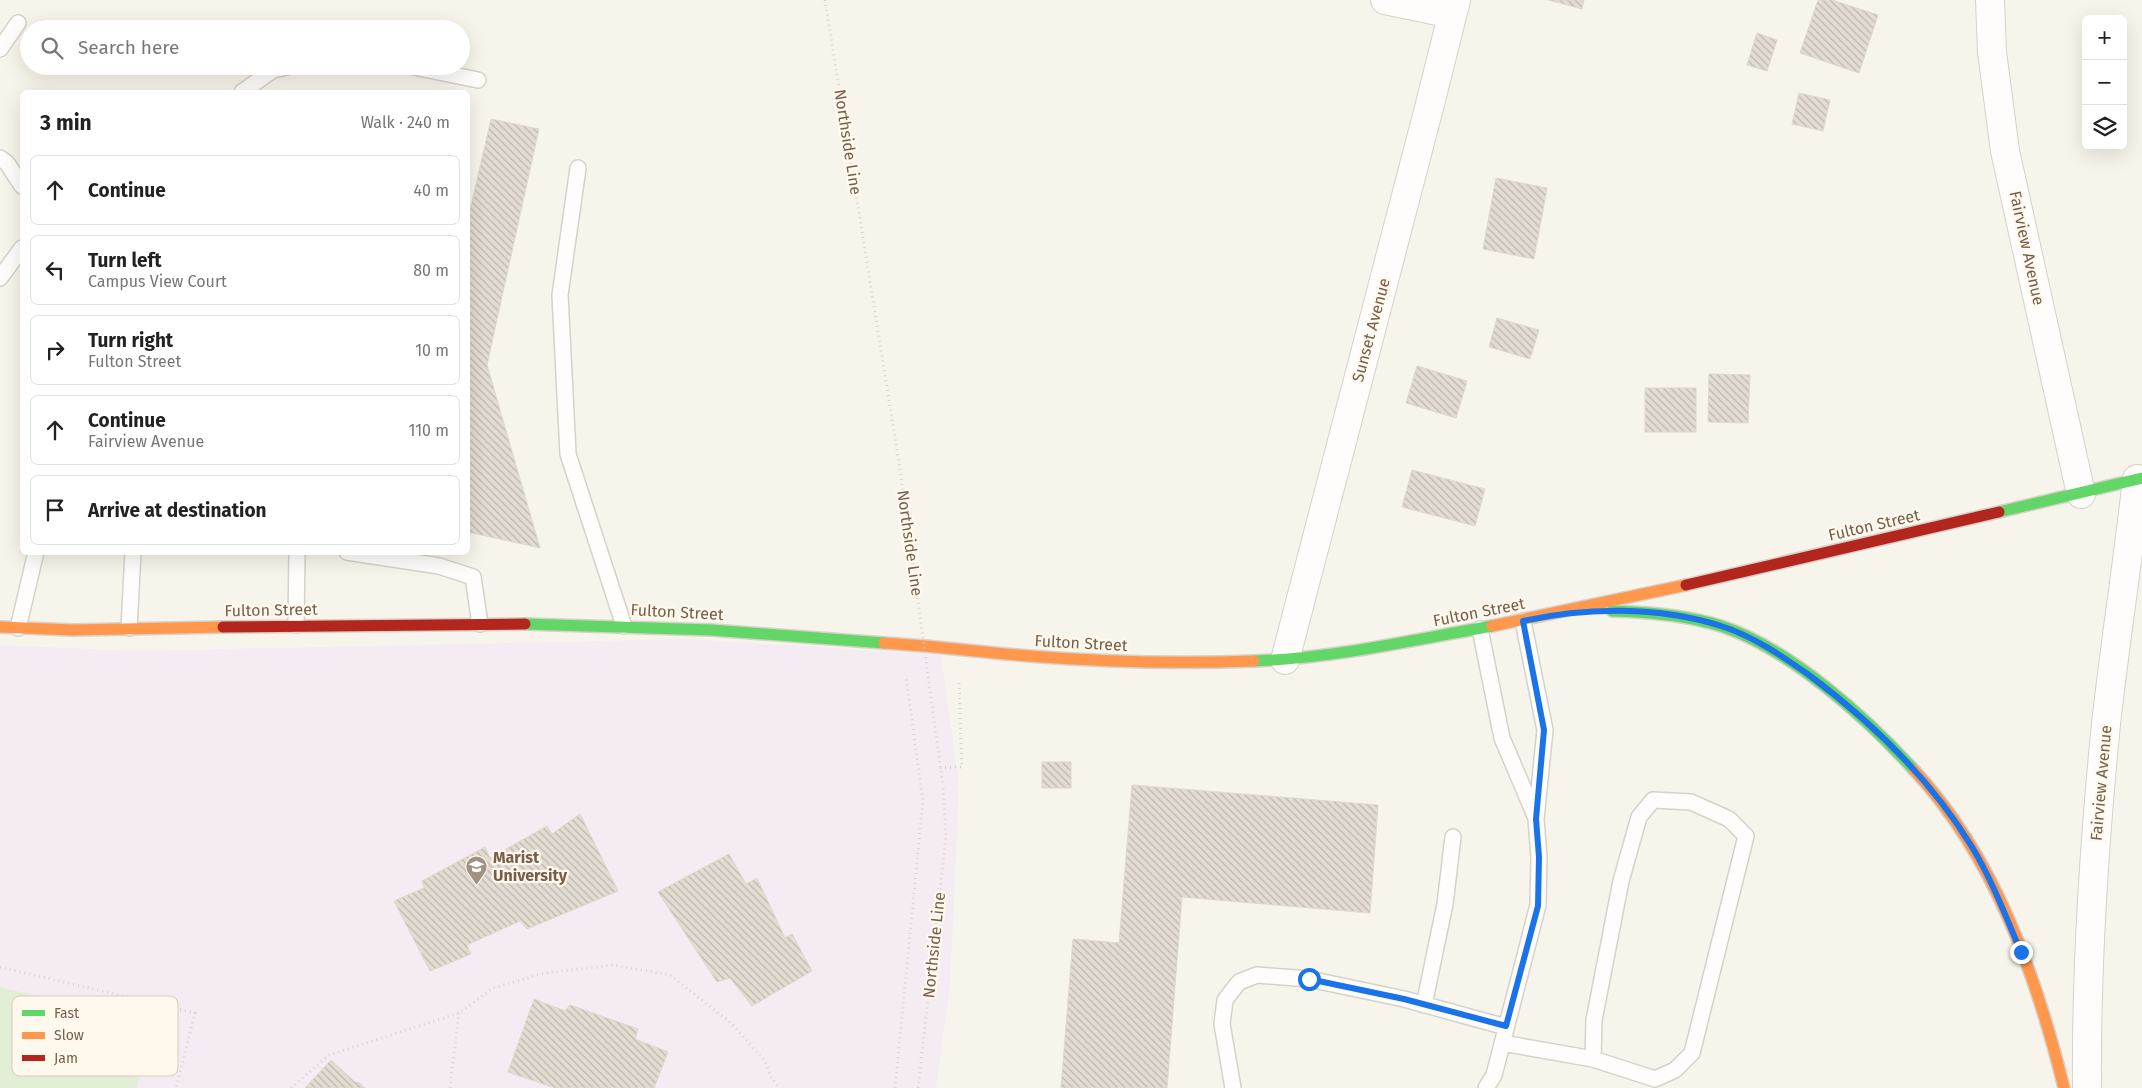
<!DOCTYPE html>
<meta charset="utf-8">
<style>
:root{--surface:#fff;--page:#f2f2f2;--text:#222;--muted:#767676;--line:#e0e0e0}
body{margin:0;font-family:"Fira Sans",sans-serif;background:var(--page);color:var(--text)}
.controls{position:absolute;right:15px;top:15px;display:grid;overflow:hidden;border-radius:8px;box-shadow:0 5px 20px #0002}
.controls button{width:45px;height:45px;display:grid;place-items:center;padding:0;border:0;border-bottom:1px solid var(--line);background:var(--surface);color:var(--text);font:25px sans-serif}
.stop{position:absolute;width:15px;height:15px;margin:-11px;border:4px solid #1a73e8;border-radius:50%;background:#fff}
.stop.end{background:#1a73e8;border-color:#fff;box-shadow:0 1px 5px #0008}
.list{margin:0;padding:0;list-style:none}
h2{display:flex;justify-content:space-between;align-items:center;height:65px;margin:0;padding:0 20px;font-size:21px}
h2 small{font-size:16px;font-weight:400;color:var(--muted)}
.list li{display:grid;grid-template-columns:32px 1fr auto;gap:15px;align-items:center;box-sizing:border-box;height:70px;margin:0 10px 10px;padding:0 10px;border:1px solid var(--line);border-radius:8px}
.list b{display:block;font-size:19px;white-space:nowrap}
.list p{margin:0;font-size:16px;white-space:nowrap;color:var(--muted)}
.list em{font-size:16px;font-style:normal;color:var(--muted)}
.icon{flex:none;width:28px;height:28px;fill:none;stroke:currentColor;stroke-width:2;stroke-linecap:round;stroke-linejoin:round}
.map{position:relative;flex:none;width:2142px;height:1088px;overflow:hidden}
.search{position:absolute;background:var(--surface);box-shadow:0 5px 20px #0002;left:20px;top:20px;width:450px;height:55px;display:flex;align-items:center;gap:12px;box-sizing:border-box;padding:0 18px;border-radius:28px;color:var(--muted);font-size:19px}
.panel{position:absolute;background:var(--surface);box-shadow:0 5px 20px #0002;left:20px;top:90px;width:450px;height:465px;border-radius:8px}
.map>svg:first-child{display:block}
.education{fill:#f5ebf3}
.green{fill:#e2eed6}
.building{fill:url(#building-back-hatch);stroke:#e0d7cd}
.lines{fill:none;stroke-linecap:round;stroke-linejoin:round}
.lane-casing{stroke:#d6d1c9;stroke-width:18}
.street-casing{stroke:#d6d1c9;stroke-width:30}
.fast-casing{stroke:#d7d1c9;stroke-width:14}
.slow-casing{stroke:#d7d1c9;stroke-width:14}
.jam-casing{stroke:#d7d1c9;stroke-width:14}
.path{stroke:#dad4ce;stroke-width:3;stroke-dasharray:1 4;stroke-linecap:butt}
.lane{stroke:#fefdfc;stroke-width:15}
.street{stroke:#fefdfc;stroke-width:28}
.fast{stroke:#63d668;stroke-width:11}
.slow{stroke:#ff974d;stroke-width:11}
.jam{stroke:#b3261e;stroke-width:11}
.path-bridge{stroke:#dad4ce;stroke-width:3;stroke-dasharray:1 4;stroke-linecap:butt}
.route{stroke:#1a73e8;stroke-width:6}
.labels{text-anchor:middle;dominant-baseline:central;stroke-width:4.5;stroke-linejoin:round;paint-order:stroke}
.street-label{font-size:16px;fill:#755e4b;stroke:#fff9ed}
.poi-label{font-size:16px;font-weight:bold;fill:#755e4b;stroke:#fff9ed;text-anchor:start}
.key{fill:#fff9ed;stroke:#d6cabc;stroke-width:1}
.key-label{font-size:14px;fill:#755e4b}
</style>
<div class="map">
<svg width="2142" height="1088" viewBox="0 0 2142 1088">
<defs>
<pattern id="building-back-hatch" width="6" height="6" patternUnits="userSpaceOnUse" patternTransform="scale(1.25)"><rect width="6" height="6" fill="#e3dcd3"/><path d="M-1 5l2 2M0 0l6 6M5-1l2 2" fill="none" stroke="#bdb6ad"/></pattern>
</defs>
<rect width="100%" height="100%" fill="#f7f4eb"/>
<path class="education" d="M690 639 941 655 959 785 950 985 936 1088H0V645L134 651Z"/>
<path class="green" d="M0 987 152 1024 137 1088H0Z"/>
<path class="building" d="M1548 0H1584L1582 9Z
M1818 0H1832L1878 15 1859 73 1800 53Z
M1757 33 1777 40 1767 71 1747 65Z
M1799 93 1830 100 1823 131 1792 124Z
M491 119 539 129 487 365 540 548 468 532V219Z
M1496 178 1547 188 1534 259 1483 249Z
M1497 318 1539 330 1530 359 1489 347Z
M1417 366 1467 381 1456 418 1406 403Z
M1709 374 1750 375 1748 423 1708 422Z
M1645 388H1696V432H1645Z
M1412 470 1485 489 1475 526 1402 507Z
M1042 762H1071V788H1042Z
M1132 785 1378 805 1370 913 1182 897 1167 1088H1061L1073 939 1119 943Z
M580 814 618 891 527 929 520 921 467 945 471 954 430 971 394 901 424 888 422 881 485 847 490 858 547 826 552 834Z
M729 854 746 884 757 878 785 938 792 934 812 971 752 1006 730 978 717 982 658 892Z
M534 999 565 1011 570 1005 638 1029 635 1039 668 1052 654 1088H555L508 1072Z
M331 1060 355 1082 360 1083 365 1088H305Z"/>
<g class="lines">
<defs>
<path id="lane" d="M0 49 18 23
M409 66 478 80
M242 92 273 70 292 66
M0 158 7 163 22 186
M578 168 560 295 568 454 624 626
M0 278 22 248
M347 552 439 566 473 577 480 624
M296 625 297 552
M18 628 36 552
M129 628 133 552
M1480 629 1502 738 1536 818
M1424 1005 1445 904 1453 837
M1502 1043 1593 1059 1655 1079 1675 1070 1692 1053 1746 836 1729 819 1691 802 1653 800 1639 817 1621 881 1594 1020 1593 1059
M1233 1088 1222 1024 1225 1000 1239 982 1257 975 1309 979 1404 999 1506 1027
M1486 1088 1494 1075 1538 905 1539 857 1536 819 1545 730 1523 621"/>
<path id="street" d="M1385 0 1452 14
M1990 0 1992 52 2005 151 2081 494
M1285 660 1430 104 1456 0
M2087 1088C2086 966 2094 845 2106 724 2115 643 2128 561 2137 479"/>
<path id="fast" d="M1999 512 2142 478
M1612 611C1649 612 1686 615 1721 626 1789 648 1866 717 1914 770
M525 624 711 630 884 643
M1254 661C1334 658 1413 640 1492 626"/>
<path id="slow" d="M1492 626 1686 585
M0 627 73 630 223 627
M884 643C933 646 981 652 1029 656 1104 662 1179 664 1254 661
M1914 770C1995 857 2036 975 2064 1088"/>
<path id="jam" d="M1686 585 1999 512
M223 627 525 624"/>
</defs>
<use href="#lane" class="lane-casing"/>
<use href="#street" class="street-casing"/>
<use href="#fast" class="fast-casing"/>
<use href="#slow" class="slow-casing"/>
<use href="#jam" class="jam-casing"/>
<path class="path" d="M825 0 900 469
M940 768 962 767 959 683
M0 967 195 1013 176 1088
M291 1088 329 1055 459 1013 493 988 545 973 613 965 670 975 731 1023 765 1061 771 1077 780 1088
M450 1088 459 1013
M895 1088 923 801 906 677
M918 1088 946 835 943 786"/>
<use href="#lane" class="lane"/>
<use href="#street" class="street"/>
<use href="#fast" class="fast"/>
<use href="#slow" class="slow"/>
<use href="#jam" class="jam"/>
<path class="path-bridge" d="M900 469 943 786"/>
</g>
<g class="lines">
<path class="route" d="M1309 979 1404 999 1506 1026 1538 906 1539 857 1536 819 1544 730 1523 621C1586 607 1658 606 1721 626 1753 636 1782 656 1809 675 1873 723 1930 778 1972 847 1992 880 2006 917 2021 952"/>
</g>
<defs>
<symbol id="university-pin" viewBox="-11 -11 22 30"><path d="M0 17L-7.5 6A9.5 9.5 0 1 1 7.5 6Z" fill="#a29283" stroke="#fff9ed"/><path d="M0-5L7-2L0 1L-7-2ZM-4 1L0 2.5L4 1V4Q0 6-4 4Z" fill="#fff"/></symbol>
</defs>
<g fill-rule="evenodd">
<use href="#university-pin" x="464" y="854" width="25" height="34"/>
</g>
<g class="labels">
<g class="street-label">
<text transform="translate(848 142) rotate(81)">Northside Line</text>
<text transform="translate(2027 248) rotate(78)">Fairview Avenue</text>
<text transform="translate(1371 330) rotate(-75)">Sunset Avenue</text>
<text transform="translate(1874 525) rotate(-13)">Fulton Street</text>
<text transform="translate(910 543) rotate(82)">Northside Line</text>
<text transform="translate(271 610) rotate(-1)">Fulton Street</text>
<text transform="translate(677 612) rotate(3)">Fulton Street</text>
<text transform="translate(1479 612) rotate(-11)">Fulton Street</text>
<text transform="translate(1081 643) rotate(3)">Fulton Street</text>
<text transform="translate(2101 783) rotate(-85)">Fairview Avenue</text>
<text transform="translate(934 945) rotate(-84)">Northside Line</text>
</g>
<g class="poi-label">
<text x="493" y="857">Marist<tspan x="493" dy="18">University</tspan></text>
</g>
</g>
<rect x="12" y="996" width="166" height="80" rx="8" class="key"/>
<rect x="22" y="1010" width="23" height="6" fill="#63d668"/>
<rect x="22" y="1032" width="23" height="7" fill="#ff974d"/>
<rect x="22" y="1055" width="23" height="6" fill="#b3261e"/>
<g class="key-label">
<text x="54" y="1018">Fast</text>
<text x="54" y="1040">Slow</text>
<text x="54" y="1063">Jam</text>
</g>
</svg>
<div class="controls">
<button>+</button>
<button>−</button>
<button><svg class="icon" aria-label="layers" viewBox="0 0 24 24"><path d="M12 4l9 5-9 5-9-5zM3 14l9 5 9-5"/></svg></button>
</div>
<div class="stop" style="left:1309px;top:979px"></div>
<div class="stop end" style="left:2021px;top:952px"></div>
<div class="search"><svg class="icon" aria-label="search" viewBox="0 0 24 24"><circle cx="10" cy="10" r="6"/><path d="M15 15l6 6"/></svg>Search here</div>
<section class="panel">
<h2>3 min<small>Walk · 240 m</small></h2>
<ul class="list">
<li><svg class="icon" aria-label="ahead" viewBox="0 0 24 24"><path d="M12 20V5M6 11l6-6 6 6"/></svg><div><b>Continue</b></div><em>40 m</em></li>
<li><svg class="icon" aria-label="left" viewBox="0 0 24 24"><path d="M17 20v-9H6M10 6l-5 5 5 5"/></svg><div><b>Turn left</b><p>Campus View Court</p></div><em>80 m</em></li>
<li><svg class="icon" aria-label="right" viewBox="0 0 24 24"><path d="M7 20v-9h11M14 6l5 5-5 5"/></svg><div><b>Turn right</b><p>Fulton Street</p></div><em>10 m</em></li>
<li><svg class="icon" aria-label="ahead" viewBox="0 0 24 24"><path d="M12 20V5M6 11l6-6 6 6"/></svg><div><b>Continue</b><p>Fairview Avenue</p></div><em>110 m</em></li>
<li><svg class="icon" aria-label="arrive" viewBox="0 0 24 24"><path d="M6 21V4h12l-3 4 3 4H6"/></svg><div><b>Arrive at destination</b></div></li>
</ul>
</section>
</div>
